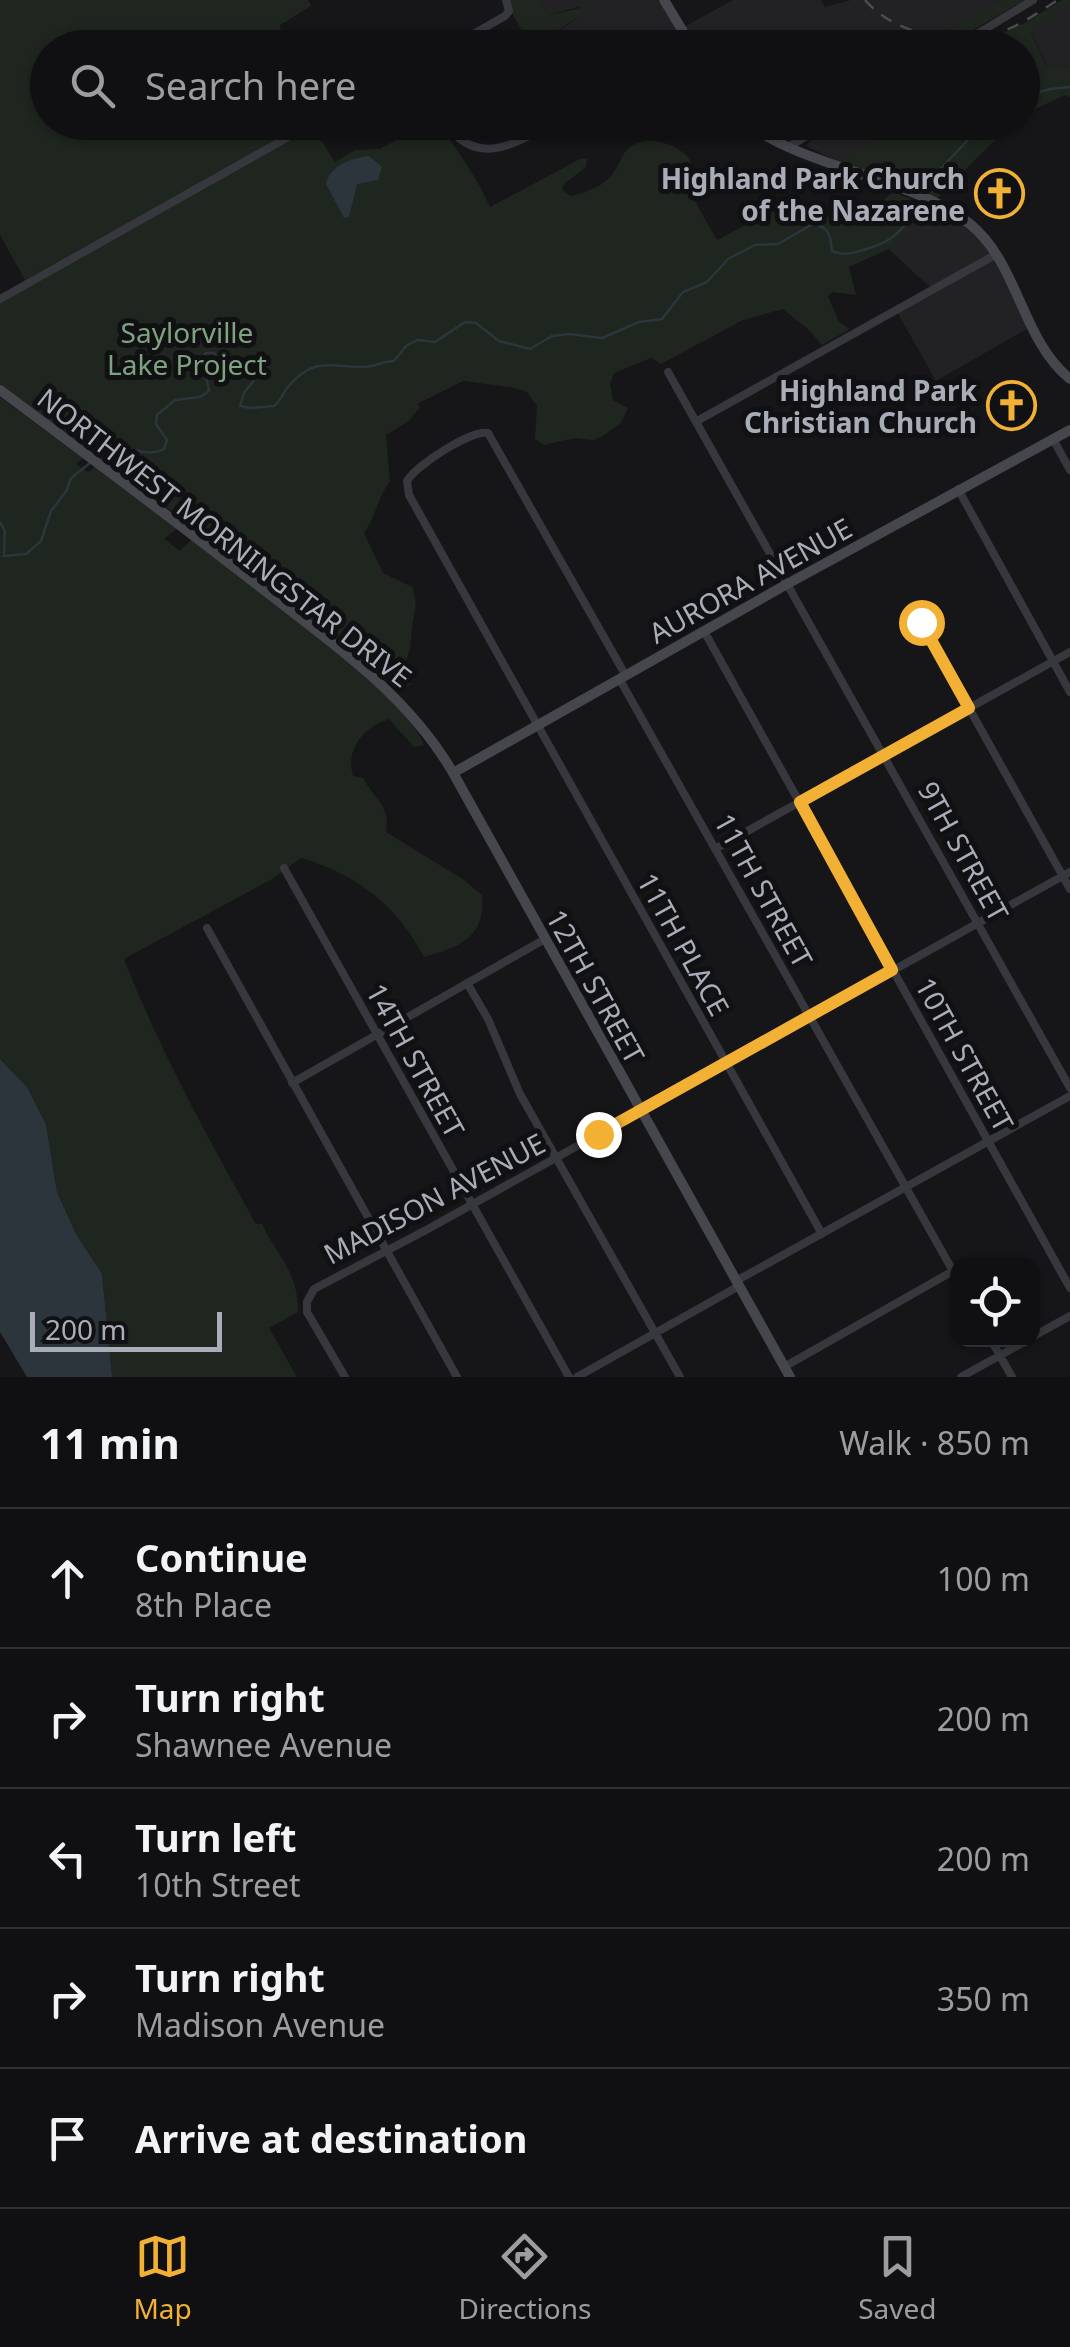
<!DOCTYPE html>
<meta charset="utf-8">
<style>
:root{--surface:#101012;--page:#19191b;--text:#f1f3f6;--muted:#9c9d9f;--line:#303032;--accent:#f2b134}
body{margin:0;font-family:"Noto Sans",sans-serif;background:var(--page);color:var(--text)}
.controls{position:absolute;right:30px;bottom:30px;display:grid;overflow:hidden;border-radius:20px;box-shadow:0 2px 8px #0004}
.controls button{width:90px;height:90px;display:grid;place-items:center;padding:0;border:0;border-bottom:2px solid var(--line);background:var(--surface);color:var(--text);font:50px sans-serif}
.scale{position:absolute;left:30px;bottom:25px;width:192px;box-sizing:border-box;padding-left:10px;border:5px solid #a8adb8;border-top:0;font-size:28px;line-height:35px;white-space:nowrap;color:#a8adb8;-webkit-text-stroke:8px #111113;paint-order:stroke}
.stop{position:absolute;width:30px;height:30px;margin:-22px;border:8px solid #f2b134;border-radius:50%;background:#fff}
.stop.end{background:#f2b134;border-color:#fff;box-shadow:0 2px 10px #0008}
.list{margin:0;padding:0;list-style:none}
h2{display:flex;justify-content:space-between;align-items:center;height:130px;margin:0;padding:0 40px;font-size:42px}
h2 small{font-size:32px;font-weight:400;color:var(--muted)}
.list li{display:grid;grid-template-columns:65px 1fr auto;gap:30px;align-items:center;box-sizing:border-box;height:140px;padding:0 40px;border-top:2px solid var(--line)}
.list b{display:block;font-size:38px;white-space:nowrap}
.list p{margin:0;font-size:32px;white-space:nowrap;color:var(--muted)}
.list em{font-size:32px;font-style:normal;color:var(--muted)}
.icon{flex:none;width:55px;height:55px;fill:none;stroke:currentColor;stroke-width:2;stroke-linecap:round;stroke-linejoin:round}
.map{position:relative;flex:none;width:1070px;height:1377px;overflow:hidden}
.search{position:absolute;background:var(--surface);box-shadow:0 2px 8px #0004;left:30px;right:30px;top:30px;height:110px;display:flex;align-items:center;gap:25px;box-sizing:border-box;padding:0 35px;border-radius:55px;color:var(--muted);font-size:38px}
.sheet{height:830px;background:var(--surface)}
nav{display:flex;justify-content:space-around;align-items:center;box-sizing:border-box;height:140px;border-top:2px solid var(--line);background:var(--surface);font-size:28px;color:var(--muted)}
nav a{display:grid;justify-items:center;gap:5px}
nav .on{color:var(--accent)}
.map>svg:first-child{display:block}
.built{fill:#222225}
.green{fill:#1e261f}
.water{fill:#2c353c}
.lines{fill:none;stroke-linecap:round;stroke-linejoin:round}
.stream{stroke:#2c353c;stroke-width:2.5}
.street{stroke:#37383d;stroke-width:8}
.secondary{stroke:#45474d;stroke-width:10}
.rail{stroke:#4a4c52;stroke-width:2.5;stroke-dasharray:12 10;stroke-linecap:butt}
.route{stroke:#f2b134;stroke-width:12}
.labels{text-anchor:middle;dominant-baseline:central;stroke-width:10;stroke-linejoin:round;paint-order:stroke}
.poi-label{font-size:28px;font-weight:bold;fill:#a8adb8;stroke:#111113;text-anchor:end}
.park-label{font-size:28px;fill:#7fa381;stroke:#111113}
.street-label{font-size:28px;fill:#a8adb8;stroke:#111113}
</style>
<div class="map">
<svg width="1070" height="1377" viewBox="0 0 1070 1377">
<rect width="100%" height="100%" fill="#161618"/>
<path class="built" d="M540 0H658L676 29 677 46 556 47 559 31 585 12 578 7 549 15Z
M733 0H821L825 7 851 0H1002L917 47H697L684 27Z
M1070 4V67L1047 65 1031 32Z
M834 123H877L885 135 839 162 806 146 815 134Z
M925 200 977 231 1032 326 936 381 896 310 932 289 884 245Z"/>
<path class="green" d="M0 0H308L311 6 280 25 283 47 48 48V122L306 123 25 280 0 235Z
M505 0H540L549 15 586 7 585 12 559 30 556 47H531Z
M1002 0H1025L944 47H917Z
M1062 0H1070V4L1031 33 1046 65 1070 67V97L1065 95 1023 115 1022 48 972 47 1025 23Z
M427 123H440C456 151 478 178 490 207L580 159H587L586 167 564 184 562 190 571 196C591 191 607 185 617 167 621 160 623 152 630 147 647 133 684 145 692 164L684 182 717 240 786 204 797 218 840 216 852 210 868 212 893 192 929 207 891 248 849 267 856 295 832 292 828 296 839 322 850 329 822 345 809 330 783 309 743 320 661 364 651 358 614 373 610 384 613 400 628 408 621 423 603 436 594 440 575 438 544 445 535 439 537 406 527 392 511 387 463 381 417 404 420 407 409 421 386 435 390 481C378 497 376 516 364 533L383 573 412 587C419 608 414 608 412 629 410 643 412 649 405 662L394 666 412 684 399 690 185 522V518L196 512 192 504 174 513 100 459 109 452 99 444 88 450 0 385V302L313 127 335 162 355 150 380 149Z
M899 123H1012L935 200 839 162Z
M0 397 83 458 76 464 88 472 95 467 177 529 164 539 180 551 192 539C245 581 402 688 424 745L414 747 389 719C364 727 345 749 353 776L363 778C375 800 391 806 386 832L464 880 482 895C486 937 460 947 424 957 398 906 355 873 301 858L272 879 124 959C160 1051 208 1138 256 1224H262C278 1258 298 1270 298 1312L269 1328 297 1377H112L102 1274 76 1234 57 1192 46 1124 27 1087 0 1059Z"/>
<path class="water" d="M369 156 382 167 378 180 357 184 349 217 344 218 326 184C330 165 352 158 369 156Z
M0 1059 27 1087 46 1124 57 1192 76 1234 102 1274 112 1377H27L0 1332Z"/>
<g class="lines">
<path class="stream" d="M1022 97 1050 89 1070 87
M925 192 929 181 985 122
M94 456C112 432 140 462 164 449L167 440 156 424 157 415 175 400 200 397 209 391 206 376 200 370 199 360 206 353H214L226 371 250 374 254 380 244 393 240 406 250 408 274 406C281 401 282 394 288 387 314 356 331 367 363 367 375 367 384 361 394 361L406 346 417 340 435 342 465 322 476 323 499 341 530 349 552 336 569 334 602 338 639 322 662 319 683 292 707 282 728 259 755 245 778 244 813 224C831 227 830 237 832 251 842 255 846 254 856 252 894 242 898 235 920 205
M0 522 5 531 4 553
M3 556 26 554 41 541 51 511 67 490 71 478 90 463"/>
<path class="street" d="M449 48 505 16 509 11 506 0
M954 48 1033 0
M445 122C476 169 516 144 554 122
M790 146 829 122
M0 299 315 122
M668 372 1070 1088
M697 421 995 255
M1053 439 1070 470
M958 489 1070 692
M921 622 1070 889
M704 631 1070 1288
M626 676 488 433C472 429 415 466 407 481L409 495 822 1234
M620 680 958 1280
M715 849 1070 652
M284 868 569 1377
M207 928 457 1377
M467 983 488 1019 520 1094 680 1377
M292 1083 545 939
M736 1281 1070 1096
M1032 1337 1070 1316
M991 1340 1012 1377
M784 1367 953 1271
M345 1377 307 1312V1302L314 1289 428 1229 1070 872
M577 1377 739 1286
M961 1377 1028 1340"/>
<path class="secondary" d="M664 0 693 48
M745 122C806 169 911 177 970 224 1019 264 1021 339 1070 379
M0 390C86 454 171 518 255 583 327 640 404 690 452 771L790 1377
M453 773 789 583 1070 430"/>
<path class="rail" d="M865 0C896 36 959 47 1003 31 1023 24 1040 11 1058 0"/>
</g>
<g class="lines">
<path class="route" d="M598 1134 892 970 800 802 969 708 921 622"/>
</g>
<defs>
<symbol id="church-ring" viewBox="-11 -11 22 22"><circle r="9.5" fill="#111113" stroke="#f2b134" stroke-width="1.5"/><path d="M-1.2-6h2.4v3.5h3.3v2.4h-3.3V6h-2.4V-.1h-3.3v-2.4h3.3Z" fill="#f2b134"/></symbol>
</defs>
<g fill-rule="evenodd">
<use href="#church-ring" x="972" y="166" width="55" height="55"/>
<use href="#church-ring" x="984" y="378" width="55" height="55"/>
</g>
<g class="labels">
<g class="poi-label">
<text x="965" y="178">Highland Park Church<tspan x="965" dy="32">of the Nazarene</tspan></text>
<text x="977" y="390">Highland Park<tspan x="977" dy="32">Christian Church</tspan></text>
</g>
<g class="park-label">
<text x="187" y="332">Saylorville<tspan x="187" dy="32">Lake Project</tspan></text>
</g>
<g class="street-label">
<text transform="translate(225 537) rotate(38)">NORTHWEST MORNINGSTAR DRIVE</text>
<text transform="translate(750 580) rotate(-29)">AURORA AVENUE</text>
<text transform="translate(964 851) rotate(61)">9TH STREET</text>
<text transform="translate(764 890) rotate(61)">11TH STREET</text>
<text transform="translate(684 944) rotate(61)">11TH PLACE</text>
<text transform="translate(596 986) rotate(61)">12TH STREET</text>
<text transform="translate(965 1054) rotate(61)">10TH STREET</text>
<text transform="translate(416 1060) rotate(61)">14TH STREET</text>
<text transform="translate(434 1198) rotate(-28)">MADISON AVENUE</text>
</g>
</g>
</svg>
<div class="controls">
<button><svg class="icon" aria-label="locate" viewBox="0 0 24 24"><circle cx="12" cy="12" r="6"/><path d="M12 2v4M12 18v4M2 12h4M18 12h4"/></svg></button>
</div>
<div class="scale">200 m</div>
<div class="stop" style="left:921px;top:622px"></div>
<div class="stop end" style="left:598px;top:1134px"></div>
<div class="search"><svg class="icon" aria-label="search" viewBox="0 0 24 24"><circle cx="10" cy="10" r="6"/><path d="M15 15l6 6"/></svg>Search here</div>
</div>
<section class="sheet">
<h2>11 min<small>Walk · 850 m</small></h2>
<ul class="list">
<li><svg class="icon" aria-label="ahead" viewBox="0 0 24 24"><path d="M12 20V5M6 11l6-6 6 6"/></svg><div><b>Continue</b><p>8th Place</p></div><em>100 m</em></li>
<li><svg class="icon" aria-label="right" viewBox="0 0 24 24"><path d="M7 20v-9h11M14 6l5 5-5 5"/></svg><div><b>Turn right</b><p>Shawnee Avenue</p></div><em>200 m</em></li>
<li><svg class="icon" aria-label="left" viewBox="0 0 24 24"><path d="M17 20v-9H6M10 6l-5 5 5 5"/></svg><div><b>Turn left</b><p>10th Street</p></div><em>200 m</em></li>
<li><svg class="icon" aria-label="right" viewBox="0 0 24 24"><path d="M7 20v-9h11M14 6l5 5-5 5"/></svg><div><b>Turn right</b><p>Madison Avenue</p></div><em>350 m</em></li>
<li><svg class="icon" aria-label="arrive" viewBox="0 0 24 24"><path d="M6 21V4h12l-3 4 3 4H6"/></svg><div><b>Arrive at destination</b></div></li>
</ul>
</section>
<nav>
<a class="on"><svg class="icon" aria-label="map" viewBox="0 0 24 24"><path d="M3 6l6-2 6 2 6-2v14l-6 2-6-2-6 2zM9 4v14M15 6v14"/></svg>Map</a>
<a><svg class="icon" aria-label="directions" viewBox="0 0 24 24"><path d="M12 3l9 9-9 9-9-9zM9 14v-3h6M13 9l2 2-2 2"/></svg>Directions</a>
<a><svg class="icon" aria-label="saved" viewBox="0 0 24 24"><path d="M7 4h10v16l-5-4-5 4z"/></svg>Saved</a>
</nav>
